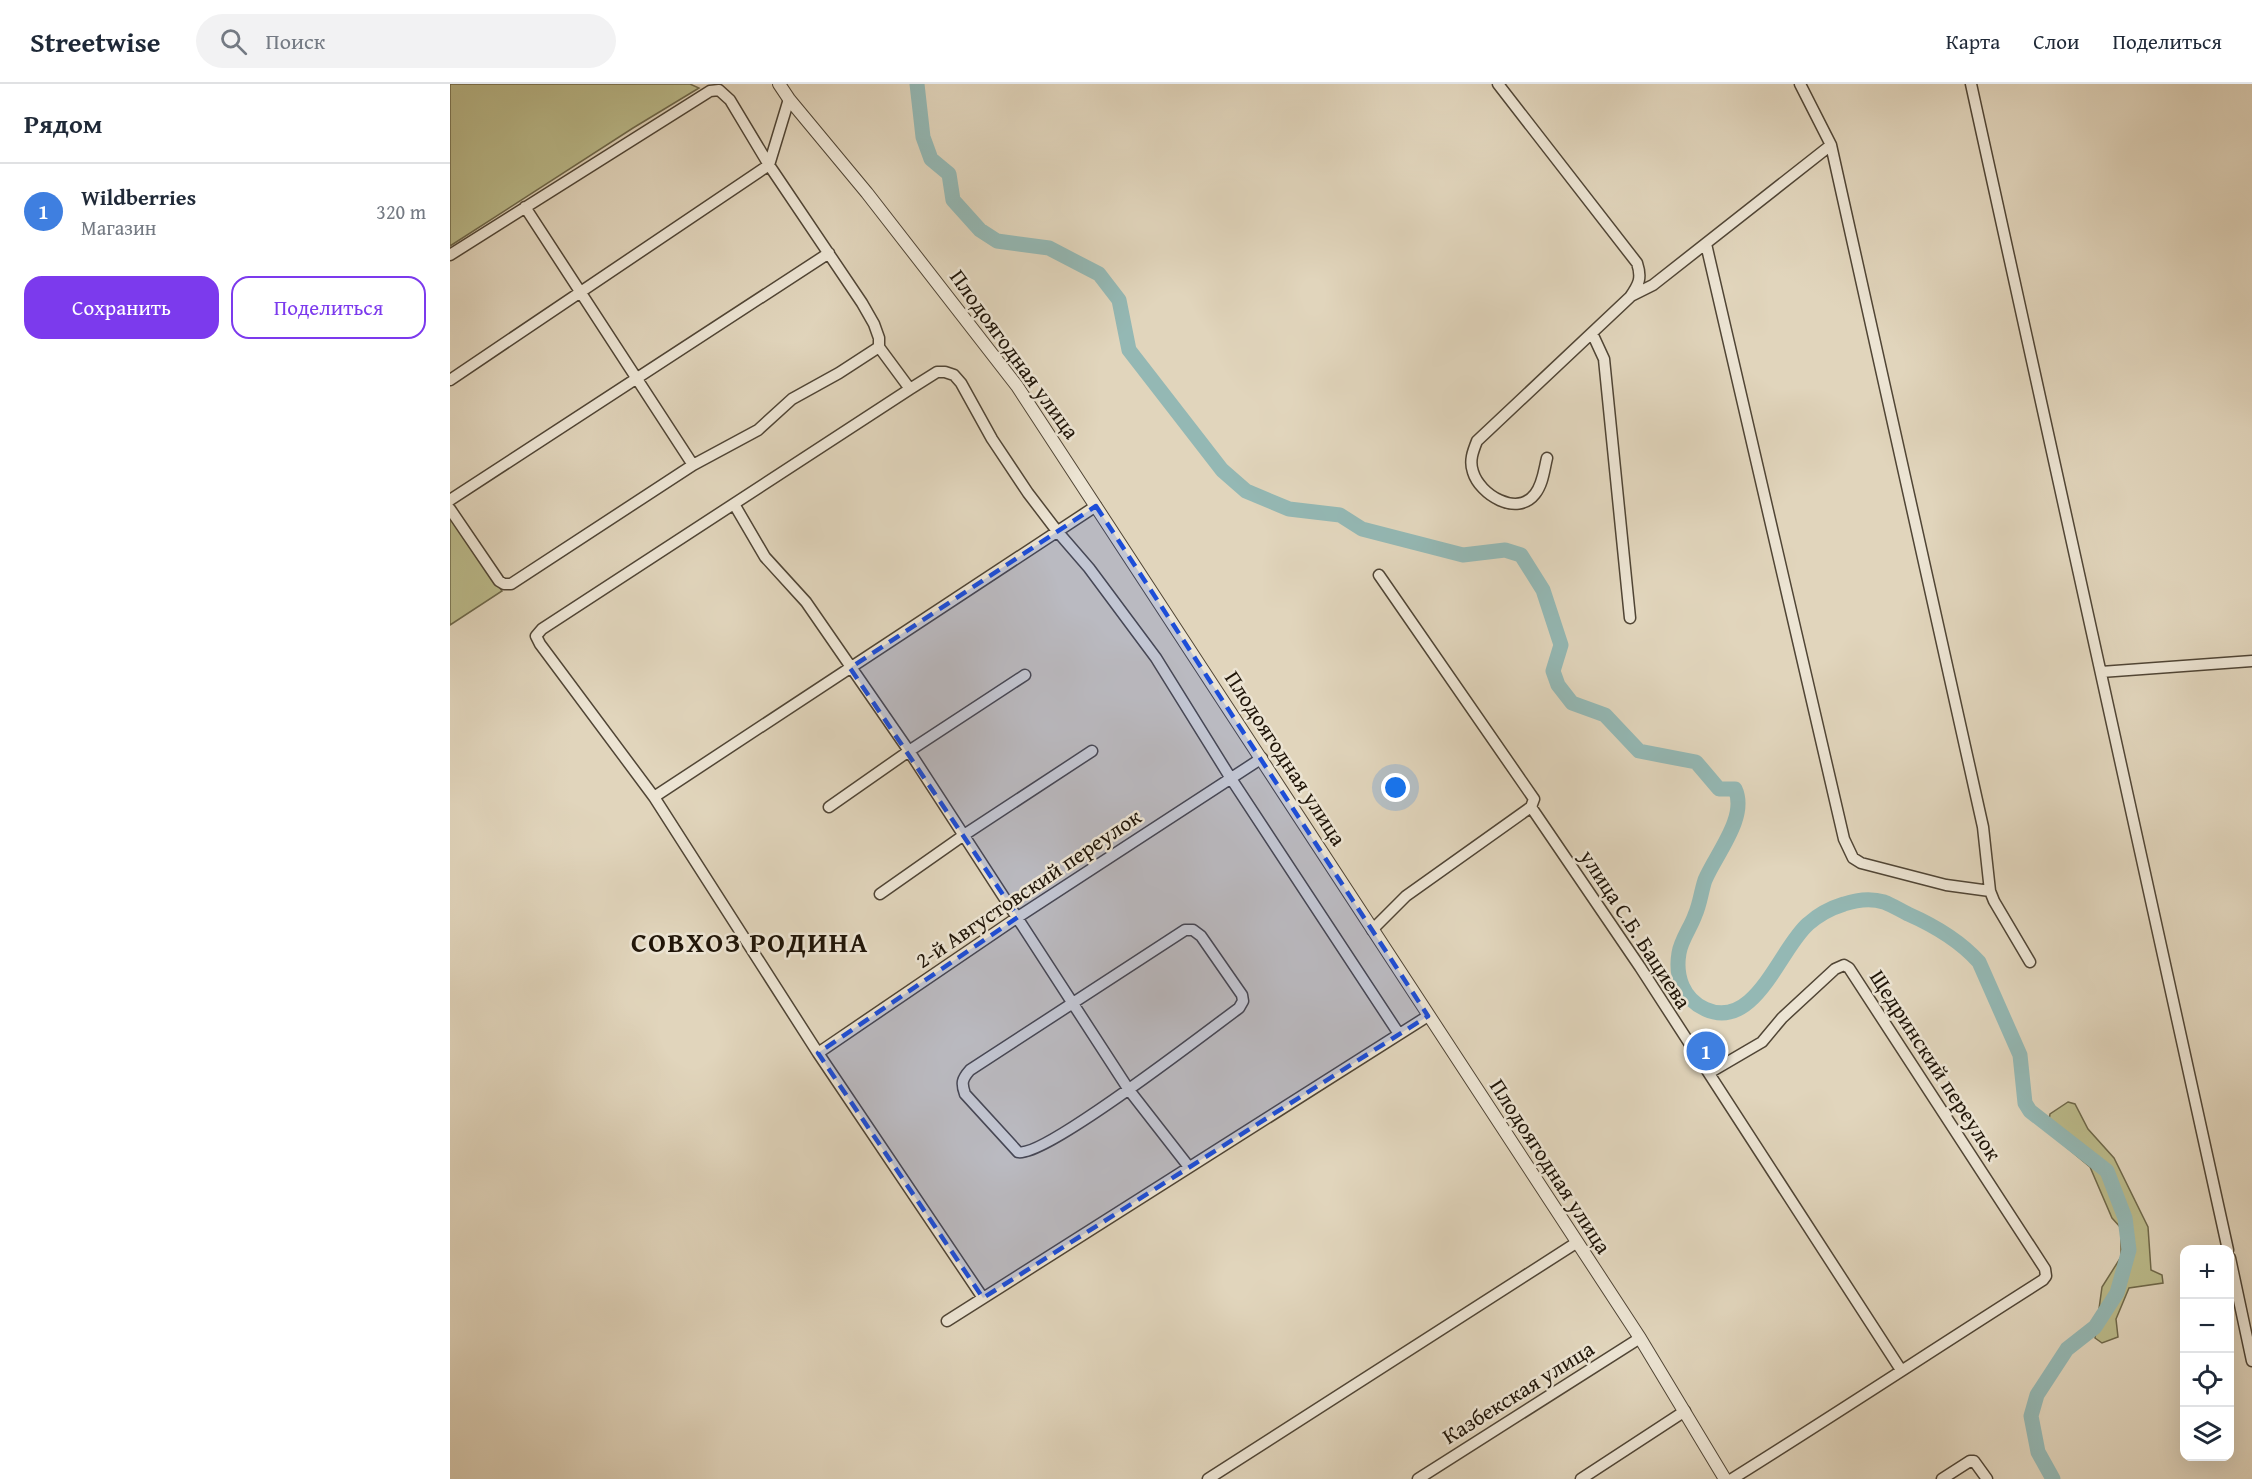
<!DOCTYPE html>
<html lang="ru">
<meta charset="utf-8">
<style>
:root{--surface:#fff;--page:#f2f2f3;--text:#1f2937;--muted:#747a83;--line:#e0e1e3;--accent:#7c3aed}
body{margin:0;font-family:"Gentium Book Plus",serif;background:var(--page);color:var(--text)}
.controls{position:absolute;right:18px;bottom:18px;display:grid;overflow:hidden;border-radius:12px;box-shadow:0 6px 24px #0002}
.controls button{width:54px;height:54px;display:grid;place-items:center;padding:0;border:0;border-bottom:2px solid var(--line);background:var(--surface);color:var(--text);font:30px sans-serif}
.you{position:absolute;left:946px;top:704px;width:21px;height:21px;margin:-15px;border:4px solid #fff;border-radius:50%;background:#1a73e8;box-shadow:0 0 0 9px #1a73e833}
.badge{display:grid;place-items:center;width:39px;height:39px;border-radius:50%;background:var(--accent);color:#fff;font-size:20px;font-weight:700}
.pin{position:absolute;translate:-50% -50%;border:3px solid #fff;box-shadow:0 2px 6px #0006}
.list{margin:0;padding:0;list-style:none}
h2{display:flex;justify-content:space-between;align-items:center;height:78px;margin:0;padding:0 24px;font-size:26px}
h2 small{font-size:20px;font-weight:400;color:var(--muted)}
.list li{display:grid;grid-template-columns:39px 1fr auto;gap:18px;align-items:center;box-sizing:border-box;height:96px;padding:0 24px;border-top:2px solid var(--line)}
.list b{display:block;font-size:22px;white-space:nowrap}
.list p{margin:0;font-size:20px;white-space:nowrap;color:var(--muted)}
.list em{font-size:20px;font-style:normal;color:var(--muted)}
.actions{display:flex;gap:12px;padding:18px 24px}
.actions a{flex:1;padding:14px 0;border:2px solid var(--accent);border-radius:18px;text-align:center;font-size:21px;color:var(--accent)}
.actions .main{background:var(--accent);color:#fff}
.icon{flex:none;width:33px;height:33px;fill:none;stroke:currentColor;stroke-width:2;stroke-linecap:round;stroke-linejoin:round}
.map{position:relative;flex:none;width:1802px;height:1395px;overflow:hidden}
header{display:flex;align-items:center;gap:36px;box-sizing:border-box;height:84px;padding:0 30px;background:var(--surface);border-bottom:2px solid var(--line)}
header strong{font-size:28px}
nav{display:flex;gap:33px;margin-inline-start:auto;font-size:21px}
.search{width:420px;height:54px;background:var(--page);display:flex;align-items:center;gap:15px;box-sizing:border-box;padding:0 21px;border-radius:33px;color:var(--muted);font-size:22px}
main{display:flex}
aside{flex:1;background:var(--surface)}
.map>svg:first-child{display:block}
.green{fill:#bbbb8b;stroke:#6e684a;stroke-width:1.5}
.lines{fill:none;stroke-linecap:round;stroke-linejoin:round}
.river{stroke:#94b8b4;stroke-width:15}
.minor-casing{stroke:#504535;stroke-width:13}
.tertiary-casing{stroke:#504535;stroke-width:14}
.minor{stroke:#ece4d3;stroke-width:10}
.tertiary{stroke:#ece4d3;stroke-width:12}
.marked{fill:#1d4ed8;fill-opacity:0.2;stroke:#1d4ed8;stroke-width:4.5;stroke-dasharray:12 8;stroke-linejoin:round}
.labels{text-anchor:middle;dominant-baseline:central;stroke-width:5;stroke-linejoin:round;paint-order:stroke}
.street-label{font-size:22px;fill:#201508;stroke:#ece4d3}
.district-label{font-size:28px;font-weight:bold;letter-spacing:1.5px;fill:#201508;stroke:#ece4d3}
</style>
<header>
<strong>Streetwise</strong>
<div class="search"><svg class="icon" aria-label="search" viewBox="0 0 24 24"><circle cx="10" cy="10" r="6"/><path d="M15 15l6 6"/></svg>Поиск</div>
<nav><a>Карта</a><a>Слои</a><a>Поделиться</a></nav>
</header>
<main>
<aside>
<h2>Рядом<small></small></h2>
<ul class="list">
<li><span class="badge" style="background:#3f7fe0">1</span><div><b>Wildberries</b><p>Магазин</p></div><em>320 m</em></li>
</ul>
<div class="actions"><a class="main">Сохранить</a><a>Поделиться</a></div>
</aside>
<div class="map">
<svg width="1802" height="1395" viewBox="0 0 1802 1395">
<rect width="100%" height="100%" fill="#e1d5bc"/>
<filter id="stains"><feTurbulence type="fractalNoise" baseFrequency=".00333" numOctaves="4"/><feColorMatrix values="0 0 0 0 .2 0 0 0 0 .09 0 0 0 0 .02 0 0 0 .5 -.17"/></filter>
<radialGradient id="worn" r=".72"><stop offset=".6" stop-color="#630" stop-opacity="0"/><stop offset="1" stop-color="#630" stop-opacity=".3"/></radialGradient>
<path class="green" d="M0 0H240L249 4 183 44 0 162Z
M0 429 52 507 0 541Z
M1618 1018 1625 1020 1638 1045 1664 1074 1698 1143 1701 1186 1712 1191 1713 1199 1679 1204 1666 1235 1668 1253 1652 1259 1645 1254 1652 1203 1671 1173V1144L1662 1134 1640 1083 1597 1047 1600 1030Z"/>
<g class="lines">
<path class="river" d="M467 0 473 53 481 75 499 90 503 116 530 146 547 157 599 164 649 190 669 216 679 266 772 386 796 407 839 425 890 431 912 445 1013 471 1055 466 1071 471 1093 506 1111 561 1103 587 1108 601 1122 619 1155 631 1189 667 1246 678 1269 705H1285C1298 733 1266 770 1255 796 1251 808 1250 820 1245 831 1241 843 1231 856 1229 869 1225 892 1233 915 1255 925 1305 948 1330 864 1358 840 1368 831 1381 824 1394 820 1406 816 1421 814 1434 818 1442 821 1450 826 1458 830 1483 841 1511 858 1529 878L1570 971 1575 1019 1580 1027 1657 1087 1675 1134 1679 1166 1667 1209 1645 1243 1617 1265 1587 1311 1581 1332 1588 1368 1603 1395"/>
<defs>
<path id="minor" d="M1048 0 1187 179C1192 194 1189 200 1180 213L1027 357C1023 367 1019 377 1023 388 1030 411 1067 433 1085 410 1093 400 1094 386 1097 374
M1350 0 1381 61 1533 743 1540 807 1544 817 1580 878
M1521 0 1778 1166
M75 123 243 381
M1256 160 1394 755 1403 774 1411 779 1496 801 1540 807
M0 171 260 7 269 6 280 16 319 81 412 219 424 240 429 254V263L460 305
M1181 212 1203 201 1381 61
M1142 249 1154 275 1180 534
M0 296 319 81 339 15
M0 416 379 169
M284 420 315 473 356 518 459 667 575 591
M0 425 49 497 54 500H61L243 381 308 346 342 315 389 289 429 263
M929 491 1084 715 1081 723 1190 883 1451 1286
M1651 588 1802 577
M204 713 646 422
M379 723 459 667 679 1006 739 1083
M430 810 514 751 642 667
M735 846H743L751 852 792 911 793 917 789 924C759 946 593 1075 568 1068L515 1010C511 999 512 995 520 986Z
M922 846 956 812 1081 723
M368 969 568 833 812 674
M1259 989 1312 958 1332 934 1385 885 1394 881 1399 884 1595 1185 1596 1192 1593 1196C1489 1262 1386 1330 1282 1395
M1780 1174 1802 1277
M533 1214 368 969 204 713 90 560 86 552 92 545 460 305 487 288H495L504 291 511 299 542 355 578 409 607 447 639 484 706 574 780 693 949 950
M497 1237 978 932
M758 1395 1126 1159
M968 1395 1190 1254
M1131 1395 1235 1327
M1492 1395 1520 1377H1524L1537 1395"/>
<path id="tertiary" d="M329 0 339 15 417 109 567 302 1190 1254 1275 1395"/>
</defs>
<use href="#minor" class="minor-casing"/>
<use href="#tertiary" class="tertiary-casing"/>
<use href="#minor" class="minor"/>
<use href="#tertiary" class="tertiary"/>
</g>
<path class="marked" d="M646 422 978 932 533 1214 368 969 568 833 400 584Z"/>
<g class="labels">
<g class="street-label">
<text transform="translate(565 270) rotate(54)">Плодоягодная улица</text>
<text transform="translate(836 674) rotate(57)">Плодоягодная улица</text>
<text transform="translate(578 804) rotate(-34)">2-й Августовский переулок</text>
<text transform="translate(1186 845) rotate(57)">улица С.Б. Бациева</text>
<text transform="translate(1486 981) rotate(57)">Щедринский переулок</text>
<text transform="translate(1101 1082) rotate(57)">Плодоягодная улица</text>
<text transform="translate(1068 1308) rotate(-32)">Казбекская улица</text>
</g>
<g class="district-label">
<text x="300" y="857">СОВХОЗ РОДИНА</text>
</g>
</g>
<rect width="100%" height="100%" filter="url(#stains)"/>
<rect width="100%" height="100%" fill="url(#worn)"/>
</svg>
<div class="controls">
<button>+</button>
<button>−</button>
<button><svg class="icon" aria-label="locate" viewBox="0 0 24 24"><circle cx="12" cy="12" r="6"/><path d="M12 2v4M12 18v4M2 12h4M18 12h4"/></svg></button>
<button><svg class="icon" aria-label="layers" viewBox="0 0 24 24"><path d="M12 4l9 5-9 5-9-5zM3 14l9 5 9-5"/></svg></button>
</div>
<div class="you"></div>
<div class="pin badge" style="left:1256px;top:967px;background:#3f7fe0">1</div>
</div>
</main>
